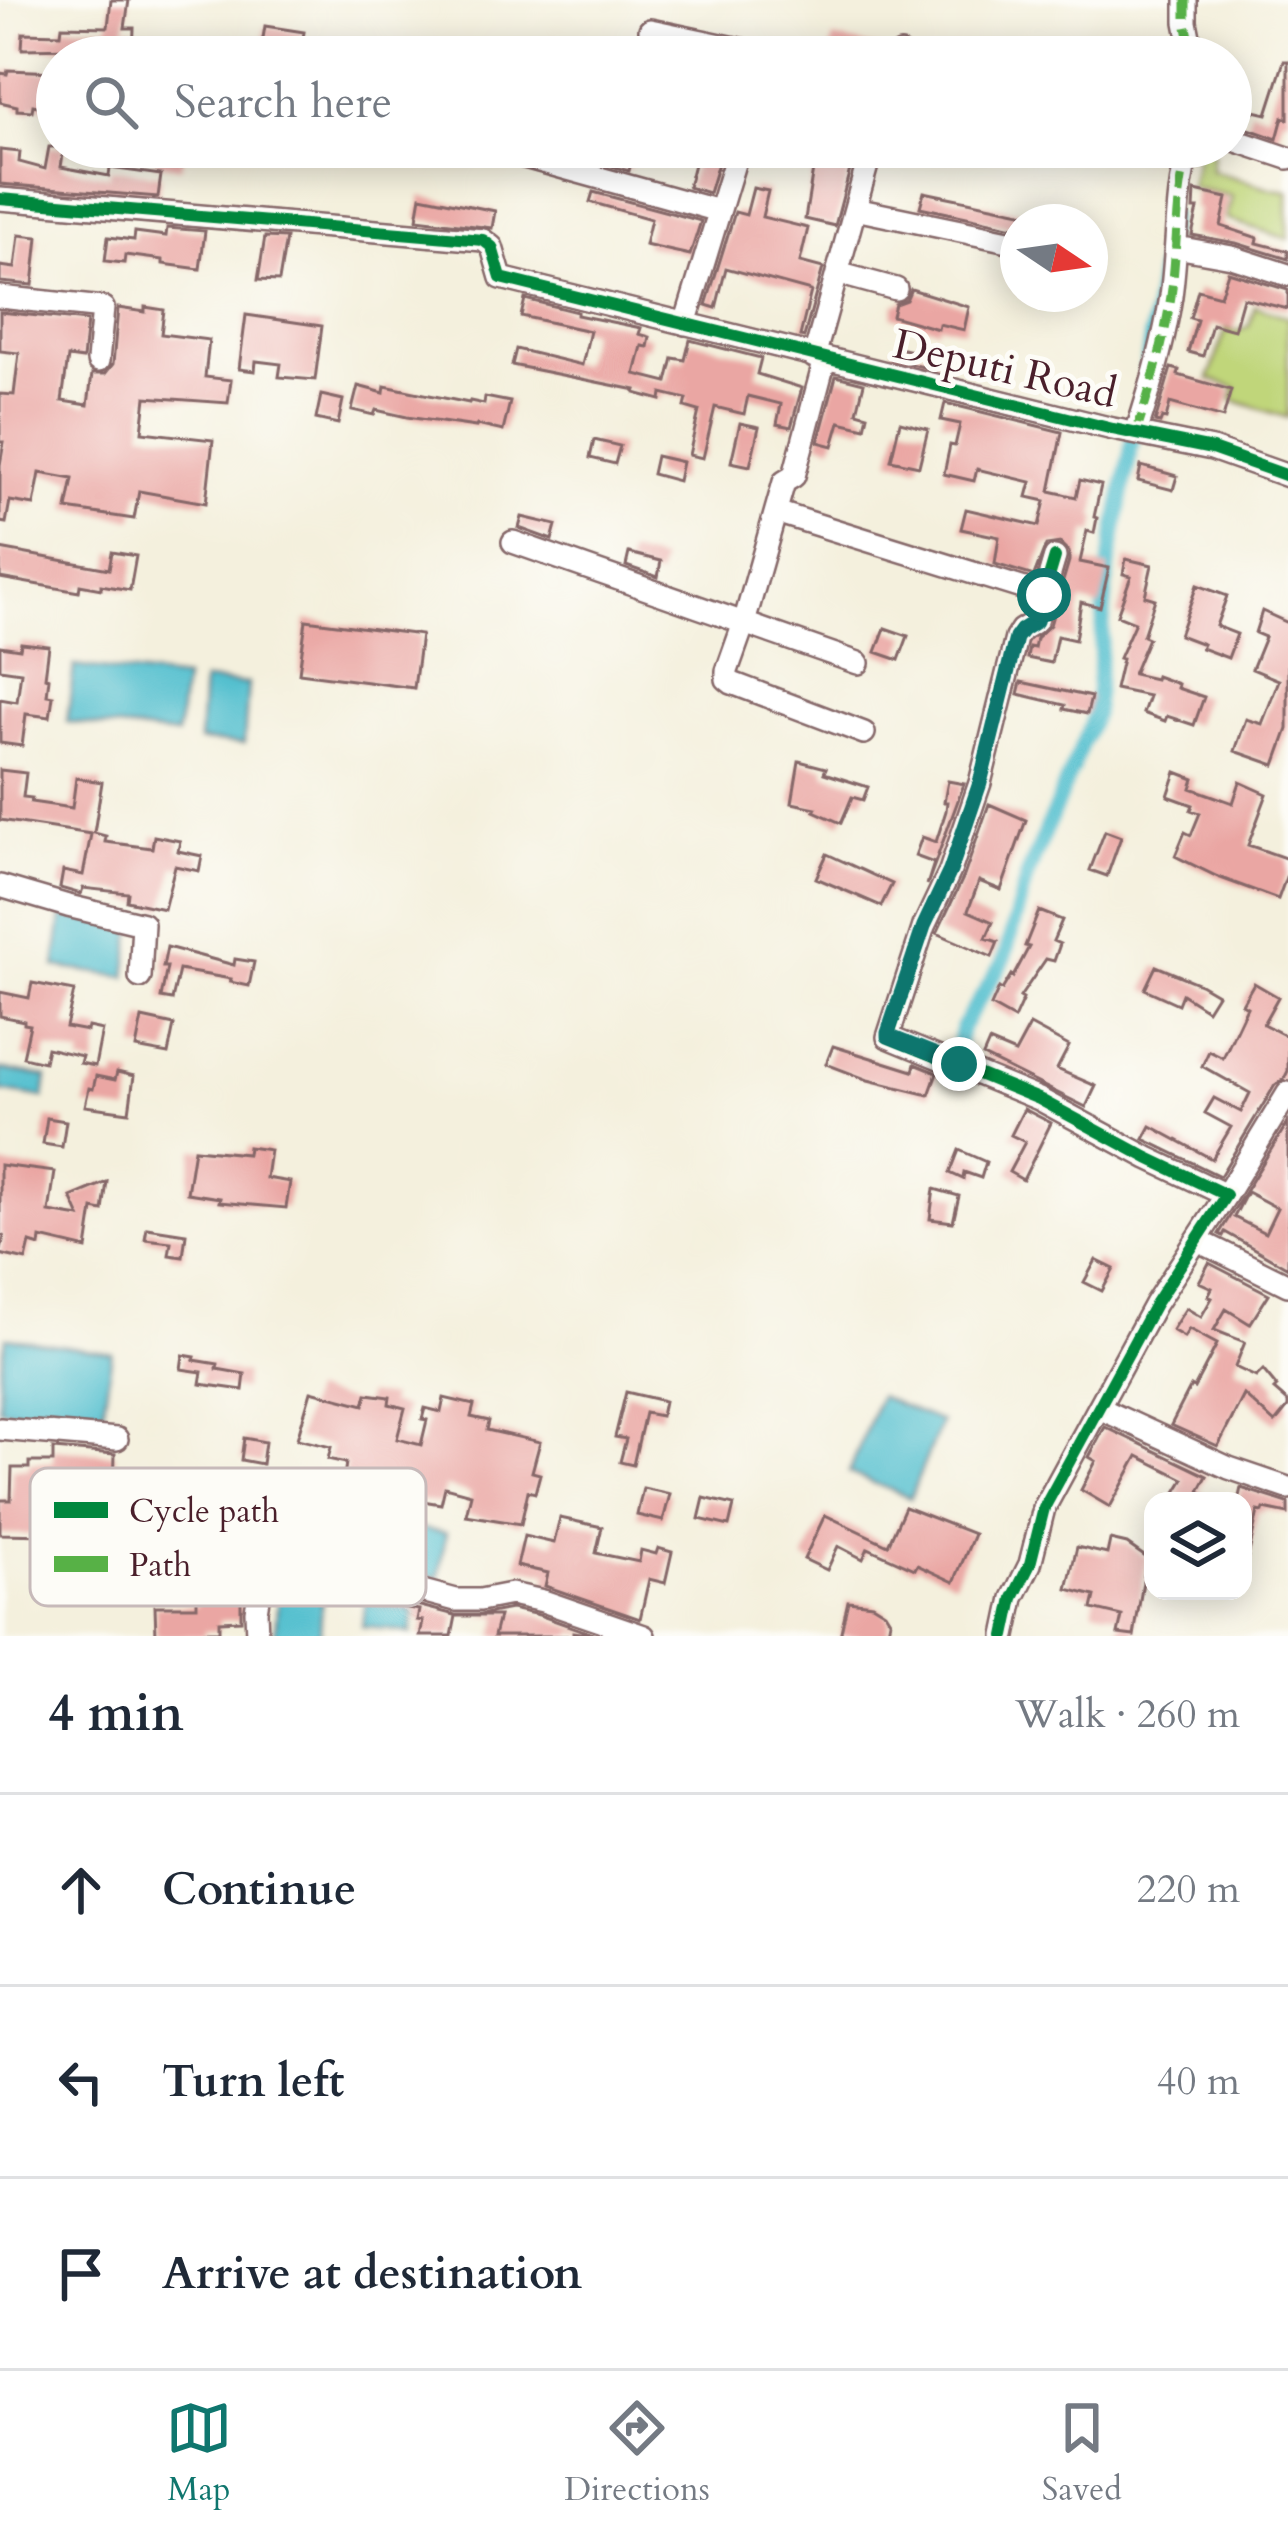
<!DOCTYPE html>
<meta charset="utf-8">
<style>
:root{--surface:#fff;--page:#f2f2f3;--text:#1f2937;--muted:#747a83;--line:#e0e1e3;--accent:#0f766e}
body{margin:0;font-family:Cardo,serif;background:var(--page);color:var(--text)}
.controls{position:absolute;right:36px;bottom:36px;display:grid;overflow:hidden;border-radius:24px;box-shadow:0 6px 30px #0003}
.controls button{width:108px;height:108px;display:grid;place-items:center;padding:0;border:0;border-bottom:3px solid var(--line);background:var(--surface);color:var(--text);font:60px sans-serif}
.compass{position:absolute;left:1000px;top:204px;width:108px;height:108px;border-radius:50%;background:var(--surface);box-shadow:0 6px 30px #0003;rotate:103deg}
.stop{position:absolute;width:36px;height:36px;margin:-27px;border:9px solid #0f766e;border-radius:50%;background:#fff}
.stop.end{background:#0f766e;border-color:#fff;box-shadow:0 3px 12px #0008}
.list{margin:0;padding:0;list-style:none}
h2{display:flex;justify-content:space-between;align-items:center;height:156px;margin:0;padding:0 48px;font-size:51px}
h2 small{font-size:39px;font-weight:400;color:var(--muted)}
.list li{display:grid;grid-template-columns:78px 1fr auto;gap:36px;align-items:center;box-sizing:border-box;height:192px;padding:0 48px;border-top:3px solid var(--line)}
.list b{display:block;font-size:45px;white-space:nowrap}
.list em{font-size:39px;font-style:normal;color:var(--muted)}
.icon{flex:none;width:66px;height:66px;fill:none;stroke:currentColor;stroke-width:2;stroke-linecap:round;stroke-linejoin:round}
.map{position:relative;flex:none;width:1288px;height:1636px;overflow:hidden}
.search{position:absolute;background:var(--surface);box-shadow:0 6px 30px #0003;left:36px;right:36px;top:36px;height:132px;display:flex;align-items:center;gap:30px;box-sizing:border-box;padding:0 42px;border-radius:66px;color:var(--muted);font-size:45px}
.sheet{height:732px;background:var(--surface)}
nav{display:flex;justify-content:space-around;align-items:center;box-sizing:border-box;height:168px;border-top:3px solid var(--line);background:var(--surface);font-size:33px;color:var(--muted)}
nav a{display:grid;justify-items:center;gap:6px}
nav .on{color:var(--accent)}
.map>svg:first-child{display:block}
.green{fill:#c0d67a;stroke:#857a52;stroke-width:3}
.water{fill:#54c0cf;stroke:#4f707d;stroke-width:3}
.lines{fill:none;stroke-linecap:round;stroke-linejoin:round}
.canal{stroke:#54c0cf;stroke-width:15}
.building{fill:#eaa6a3;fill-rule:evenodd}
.minor-casing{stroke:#866869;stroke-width:26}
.minor{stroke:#fff;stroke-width:21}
.quiet{stroke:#57b146;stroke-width:9;stroke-dasharray:18 9;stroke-linecap:butt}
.cycleway-casing{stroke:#fdfcf7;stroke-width:20}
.cycleway{stroke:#00873e;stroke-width:12}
.route{stroke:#0f766e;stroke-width:15}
.labels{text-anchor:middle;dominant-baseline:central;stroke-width:10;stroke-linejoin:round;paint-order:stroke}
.street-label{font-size:42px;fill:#4a1f2b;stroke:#fdfcf7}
.key{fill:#fdfcf7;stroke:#c7baba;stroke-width:3}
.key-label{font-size:33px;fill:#4a1f2b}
</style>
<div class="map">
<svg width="1288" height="1636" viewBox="0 0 1288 1636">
<rect width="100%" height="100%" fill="#fdfcf7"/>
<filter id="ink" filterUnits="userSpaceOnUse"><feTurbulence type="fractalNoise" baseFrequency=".00833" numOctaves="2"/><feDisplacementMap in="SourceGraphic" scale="24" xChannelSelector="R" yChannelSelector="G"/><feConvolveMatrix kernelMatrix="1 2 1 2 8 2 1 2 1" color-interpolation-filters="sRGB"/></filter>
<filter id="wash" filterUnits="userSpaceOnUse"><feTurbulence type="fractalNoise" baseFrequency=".004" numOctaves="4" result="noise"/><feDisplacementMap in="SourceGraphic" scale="48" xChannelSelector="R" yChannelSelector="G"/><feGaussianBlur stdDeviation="2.7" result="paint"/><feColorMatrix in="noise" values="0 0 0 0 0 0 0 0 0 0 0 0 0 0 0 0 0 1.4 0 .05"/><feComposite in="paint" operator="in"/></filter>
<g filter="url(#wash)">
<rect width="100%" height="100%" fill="#f4f0dd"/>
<path class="green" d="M1198 148 1213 152 1211 170 1273 189 1288 191V239L1226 219 1232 196 1190 187Z
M1255 306 1288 317V418L1232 400 1236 388 1209 379 1226 329 1236 332 1249 326Z"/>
<path class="water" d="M74 666 184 679 177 735 67 722Z
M203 681 248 684 244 744 199 741Z
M62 917 133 926 126 977 55 967Z
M0 1069 47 1077 44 1098 0 1091Z
M6 1337 112 1353 101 1425 0 1409V1374Z
M879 1396 941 1422 910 1498 849 1473Z
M402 1526 446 1533 439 1577 395 1570Z
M278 1593 322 1596 320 1636H275Z
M365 1603 414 1610 411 1633 362 1626Z"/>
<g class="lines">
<path class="canal" d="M1146 369 1169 215
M956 1054 962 1027 1004 960 1027 876 1095 713 1108 570 1135 428"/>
</g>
<g id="blocks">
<path class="building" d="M111 0H129L125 28H134L133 57H75V48L22 49 23 33 61 34 62 26 108 27Z
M265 26 304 32 301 50 262 44Z
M833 38 887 50 885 57H828Z
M1284 61H1288V119L1283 117 1277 139 1246 128 1250 110 1267 114Z
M8 70 56 72 57 110 33 105 32 111 17 110V106L0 102V73L7 74Z
M49 147H64L61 167 109 176 110 168 161 175 158 197 0 184V150L20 152 19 162 45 169Z
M158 147H185L181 168 155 163Z
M544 147H615V150L633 155 629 171Z
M639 147H711L722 150 709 193 688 187 694 164 638 152Z
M806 147H856L835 226 805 219 814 163 803 160Z
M753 188 768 191 762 217 808 228 800 262 823 268 804 337 800 336 801 332 811 291 726 268 716 308 706 305 735 212 746 215Z
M1195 191 1227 198 1221 226 1258 238 1257 243 1288 251V259L1236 243 1192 235 1198 209H1194Z
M593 192 701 221 690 255 645 245 651 219 590 202Z
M924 192 1046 217 1045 222H1018V228L920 207Z
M421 196 495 211 492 228 417 219Z
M167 228 205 231 200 269 163 264V260L125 255 124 263 105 261 108 237 134 240 135 232 166 236Z
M19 235 38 237 33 285 0 282V266L15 268Z
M265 237 286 238 279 281 258 280Z
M1228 272 1288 290V309L1243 298 1234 330 1212 324 1203 356 1188 352 1197 320 1190 318 1198 290 1220 296Z
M911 289 969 307 964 330 939 324 938 329 892 316 895 304 906 300Z
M525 299 577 312V315L641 328 639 334 650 337 648 347 642 346 635 374 667 382 673 358 685 360 690 340 761 358 757 374 802 388 791 427 777 424 781 404 748 396 744 414 715 407 703 458 689 455 699 411 685 407 687 399 662 393 661 400 635 393 636 390 512 365 516 349 582 365 590 331 521 316Z
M145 307 164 310 161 334 209 340 205 377 231 380 228 403 146 397 142 432 213 440 206 503 139 491 134 519 67 509 73 479 40 473 34 505 10 501 6 523 0 522V465L4 442H0V394L14 395 19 353 0 351V312L87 321 83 359 68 357 62 401 88 405 92 374H105L113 364 118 308 145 312Z
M246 315 322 326 315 380 279 377 281 364 256 361 255 371 239 369Z
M894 347 938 357 935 370 891 359Z
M1171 368 1179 370 1178 375 1231 390 1223 418 1170 403 1166 419 1162 418 1160 423 1155 422Z
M836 376 864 383 857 412 868 415 865 428 840 422 833 446 818 442Z
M358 386 384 393 385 386 469 403 470 401 484 404 485 397 510 402 503 431 477 425 476 427 407 417 376 410 374 415 352 410Z
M321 395 343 400 338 424 316 419Z
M945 403 1062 432 1050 491 1076 497 1080 480 1101 485 1094 517 1097 518 1094 533 1087 531 1080 562 1109 568 1100 607 1081 602 1075 640 1057 636 1051 663 1027 658 1029 647 1034 648 1036 638 1050 625 1069 561V552L1060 543 1046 545 1034 576 995 564 999 537 961 529 966 509 1039 526 1045 501 1027 497 1031 482 977 469 974 481 944 474 950 445 955 446 960 424 941 420Z
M900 422 928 429 919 466 891 460Z
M740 423 759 427 750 466 731 462Z
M594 440 620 446 615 464 590 458Z
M656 456 682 462 678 481 652 474Z
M1141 466 1177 476 1173 490 1138 481Z
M522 517 556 525 552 540 519 528Z
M0 549 109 569 112 552 136 556 130 590 101 585V589L80 585 79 592 0 578Z
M629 553 661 561 658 577 626 566Z
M1126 559 1152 565 1145 596 1155 599 1143 636 1148 638 1133 674 1155 679 1156 676 1178 684 1177 688 1204 697 1194 725 1167 716 1165 721 1143 713 1149 696 1115 689 1122 659 1119 658 1135 622 1117 615 1131 576 1123 574Z
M1197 585 1227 596 1216 626 1237 634 1228 658 1201 648 1203 644 1179 635Z
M1262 611 1288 623V729L1275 765 1235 751 1246 719 1262 724 1279 680 1252 669 1265 637 1255 633Z
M306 620 421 635 414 688 299 673Z
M885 628 908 636 899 660 876 652Z
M21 643 49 646 45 677 49 678 47 695 53 696 50 717 26 714 22 746 0 743V699L17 702 21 672 0 669V646L20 649Z
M1021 682 1091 697 1087 714 1064 709 1065 705 1018 694Z
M799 761 826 768 824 773 868 787 863 800 852 797 841 823 814 811 816 808 792 803Z
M0 770 26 773 23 797 32 798 31 802 72 808 76 778 102 782 94 833 106 836 105 842 152 848 154 836 180 841 178 851 202 856 199 871 175 866 164 909 127 901 128 893 83 888 81 894 60 888 63 871 83 875 91 834 0 820Z
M1176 772 1194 779 1191 788 1233 803 1240 782 1267 794 1248 845 1288 859V878L1286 877 1278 899 1218 877 1175 856 1185 832 1191 835 1200 813 1191 810 1193 805 1168 796Z
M948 781 964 784 927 885 934 863 915 856 922 837 936 842 946 811 947 802H944Z
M989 804 1026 820 1001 890 979 881 968 911 993 922 986 938 998 942 992 957 937 933 964 876Z
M1105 831 1121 837 1107 876 1090 870Z
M827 854 892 884 881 906 816 878Z
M1039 911 1062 920 1053 941 1060 944 1054 961 1046 959 1020 997 1023 999 1014 1019 991 1006 999 988 1002 990 1011 975 1013 977 1029 947 1025 946Z
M167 947 234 965 235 959 254 962 249 986 230 982 231 979 179 970 172 1000 161 998 167 967H163Z
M1156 966 1200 984 1217 994 1207 1010 1182 994 1178 1004 1145 989Z
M32 983 74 991 66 1027 87 1031 88 1027 102 1030 95 1066 80 1063 82 1056 47 1048 44 1062 23 1057 30 1025 24 1024V1021L0 1016V992L29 998Z
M1254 983 1278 997 1263 1024 1288 1037V1071L1284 1079 1275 1085 1220 1176 1144 1139 1151 1126 1212 1159 1231 1127 1205 1113 1214 1098 1241 1112 1250 1093 1202 1066 1209 1051 1223 1058 1247 1007 1242 1004Z
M142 1018 174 1025 168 1054 136 1048Z
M1030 1025 1069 1046 1057 1069 1096 1086 1086 1107 983 1056 989 1042 1015 1053Z
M833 1046 913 1071 915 1064 937 1073 929 1095 868 1080 826 1064Z
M117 1072 134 1076 129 1112 85 1106 89 1088 93 1089 96 1076 115 1080Z
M1024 1109 1051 1123 1023 1180 1009 1172 1025 1142 1011 1135Z
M47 1118 66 1121 62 1147 43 1144Z
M1288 1122V1268L1225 1232 1223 1236 1219 1234ZM1247 1192 1277 1208 1265 1233 1234 1217Z
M248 1147 270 1150 266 1178 290 1182 286 1208 219 1202 220 1198 187 1193 194 1149 247 1154Z
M959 1150 986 1162 981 1178 964 1172 963 1179 950 1173Z
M0 1165 55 1172 49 1212 80 1217 71 1197 107 1182 103 1211 93 1209 87 1249 41 1238 40 1246 30 1243 26 1260 0 1254 4 1236 0 1235Z
M934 1189 959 1196 953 1222 930 1219Z
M147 1228 186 1234 183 1257 169 1255 171 1242 145 1239Z
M1096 1260 1114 1269 1102 1291 1084 1282Z
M1209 1263 1269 1294 1250 1324 1226 1309 1214 1330 1245 1342 1235 1367 1256 1377 1263 1370 1277 1387 1274 1390 1288 1402V1407L1275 1423 1244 1395 1218 1446 1171 1425 1191 1386 1194 1388 1217 1344 1189 1329 1184 1337 1172 1330 1186 1308 1201 1317 1212 1298 1208 1296 1212 1288 1199 1282Z
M183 1355 195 1357 194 1360 218 1364 217 1369 245 1374 243 1390 200 1384 202 1372 181 1369Z
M311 1391 364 1405 367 1394 390 1397 389 1404 405 1408 397 1439 421 1445 427 1420 422 1419 425 1408 441 1412 444 1398 474 1405 471 1417 489 1421 487 1430 540 1442 532 1472 540 1474 535 1493 528 1491 521 1524 466 1515 471 1494 445 1487 441 1504 398 1497 396 1503 384 1500 383 1503 369 1500 371 1489 343 1484 346 1463 328 1459 331 1447 297 1439Z
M626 1392 664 1401 661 1416 645 1413 633 1465 620 1462 626 1439 615 1437Z
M1105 1427 1207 1476 1199 1491 1216 1501H1192L1176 1492 1184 1479 1138 1456 1110 1507 1081 1490 1096 1461 1089 1457Z
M244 1438 265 1442 262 1464 241 1460Z
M53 1449 115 1454 114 1489H106L105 1522 85 1521V1527L65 1526 66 1561H50V1535L0 1534V1500H11L12 1468H29V1462H53Z
M643 1488 670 1494 663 1521 637 1515Z
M1241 1488 1288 1503V1514L1264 1509 1263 1512 1258 1511 1248 1557H1243V1501H1238Z
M704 1498 734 1505 729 1526 699 1519Z
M905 1507 974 1534 954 1582 917 1565 915 1569 868 1548 863 1559 838 1546 827 1570 804 1559 825 1515 888 1545Z
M560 1518 602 1527 596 1553 639 1562 641 1550 656 1554 658 1548 672 1552 665 1583 649 1579 640 1619 545 1586 548 1573 517 1566 524 1536 554 1543Z
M1110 1540 1127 1544 1147 1558 1134 1636 1118 1634 1122 1616 1092 1609 1095 1596 1067 1589 1077 1547 1107 1554Z
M197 1557 252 1558 248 1566 244 1591H241V1620L219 1621V1631H205L204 1636H156L155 1606H197Z
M382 1596 455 1615H480L511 1609 539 1615 598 1636 573 1632V1636H494L499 1616H456L452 1636H420L423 1621 417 1620 419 1610 381 1603Z
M848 1601 872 1604 885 1612 890 1620 887 1636H840Z"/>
</g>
</g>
<g filter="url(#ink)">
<use href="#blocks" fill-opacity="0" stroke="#866869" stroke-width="3"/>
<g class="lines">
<defs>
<path id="minor" d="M1186 0V22L1193 57
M650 30 778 57
M900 57 901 54
M1231 139 1288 158
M517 155 719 211
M0 199 483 240 492 247 501 278 1113 429 1212 449 1288 476
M855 209 1018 243
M1176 247 1232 257 1288 275
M837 273 896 289
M0 297 103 308 98 361
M685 324 739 147
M814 357 872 147
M825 359 794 476 784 482 744 623 727 671V679L732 683 864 733
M1136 433C1151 388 1164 343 1171 296 1178 246 1175 196 1189 147
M776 512 1044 595
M513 542 858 663
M0 886 68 906 143 924 140 977
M1226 1195 1288 1093
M1197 1240 1288 1285
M1099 1408 1229 1468 1288 1488
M0 1429 117 1439
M257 1636 256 1611 263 1568 385 1581 456 1600H480L511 1594 543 1601 644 1636
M1005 1636 1013 1598 1030 1564 1044 1508 1155 1304 1226 1195 1148 1158 1039 1099 888 1037 924 926 950 871 980 783 1016 638 1021 630 1036 621 1055 557"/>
</defs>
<use href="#minor" class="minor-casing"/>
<use href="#minor" class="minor"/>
<path class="quiet" d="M1186 0V22L1193 57
M1136 433C1151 388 1164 343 1171 296 1178 246 1175 196 1189 147"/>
<defs>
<path id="cycleway" d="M0 199 483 240 492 247 501 278 1113 429 1212 449 1288 476
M1005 1636 1013 1598 1030 1564 1044 1508 1155 1304 1226 1195 1148 1158 1039 1099 888 1037 924 926 950 871 980 783 1016 638 1021 630 1036 621 1055 557"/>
</defs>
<use href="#cycleway" class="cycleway-casing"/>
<use href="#cycleway" class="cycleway"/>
</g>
</g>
<g class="lines" filter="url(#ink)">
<path class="route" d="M959 1064 888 1036V1033L924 926 950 871 980 783 1016 638 1022 630 1036 621 1044 595"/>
</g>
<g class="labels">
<g class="street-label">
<text transform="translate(1005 369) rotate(13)">Deputi Road</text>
</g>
</g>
<rect x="30" y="1468" width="396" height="138" rx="18" class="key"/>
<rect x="54" y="1502" width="54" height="16" fill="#00873e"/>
<rect x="54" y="1556" width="54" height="16" fill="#57b146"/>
<g class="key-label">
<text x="129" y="1522">Cycle path</text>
<text x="129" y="1576">Path</text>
</g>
</svg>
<div class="controls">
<button><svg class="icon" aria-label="layers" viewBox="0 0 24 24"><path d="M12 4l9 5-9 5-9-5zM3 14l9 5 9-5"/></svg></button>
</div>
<svg class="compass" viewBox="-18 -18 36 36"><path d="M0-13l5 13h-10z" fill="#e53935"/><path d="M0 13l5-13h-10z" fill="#747a83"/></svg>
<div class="stop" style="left:1044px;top:595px"></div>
<div class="stop end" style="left:959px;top:1064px"></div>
<div class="search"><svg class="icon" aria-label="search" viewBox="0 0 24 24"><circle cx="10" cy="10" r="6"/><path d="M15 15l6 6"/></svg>Search here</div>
</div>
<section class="sheet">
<h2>4 min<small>Walk · 260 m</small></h2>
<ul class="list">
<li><svg class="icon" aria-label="ahead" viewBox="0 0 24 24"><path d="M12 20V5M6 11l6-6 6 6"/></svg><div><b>Continue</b></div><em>220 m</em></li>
<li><svg class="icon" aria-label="left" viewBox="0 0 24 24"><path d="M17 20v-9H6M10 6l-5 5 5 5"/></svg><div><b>Turn left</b></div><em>40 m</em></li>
<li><svg class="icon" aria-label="arrive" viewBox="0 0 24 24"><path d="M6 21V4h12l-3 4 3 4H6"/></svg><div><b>Arrive at destination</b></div></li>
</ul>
</section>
<nav>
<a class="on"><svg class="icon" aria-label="map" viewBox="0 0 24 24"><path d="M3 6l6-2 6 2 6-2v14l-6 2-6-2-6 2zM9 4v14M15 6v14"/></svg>Map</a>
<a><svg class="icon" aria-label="directions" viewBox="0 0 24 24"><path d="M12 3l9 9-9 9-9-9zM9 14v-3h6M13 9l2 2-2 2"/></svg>Directions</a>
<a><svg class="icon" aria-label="saved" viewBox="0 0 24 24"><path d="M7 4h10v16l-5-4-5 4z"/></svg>Saved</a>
</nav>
